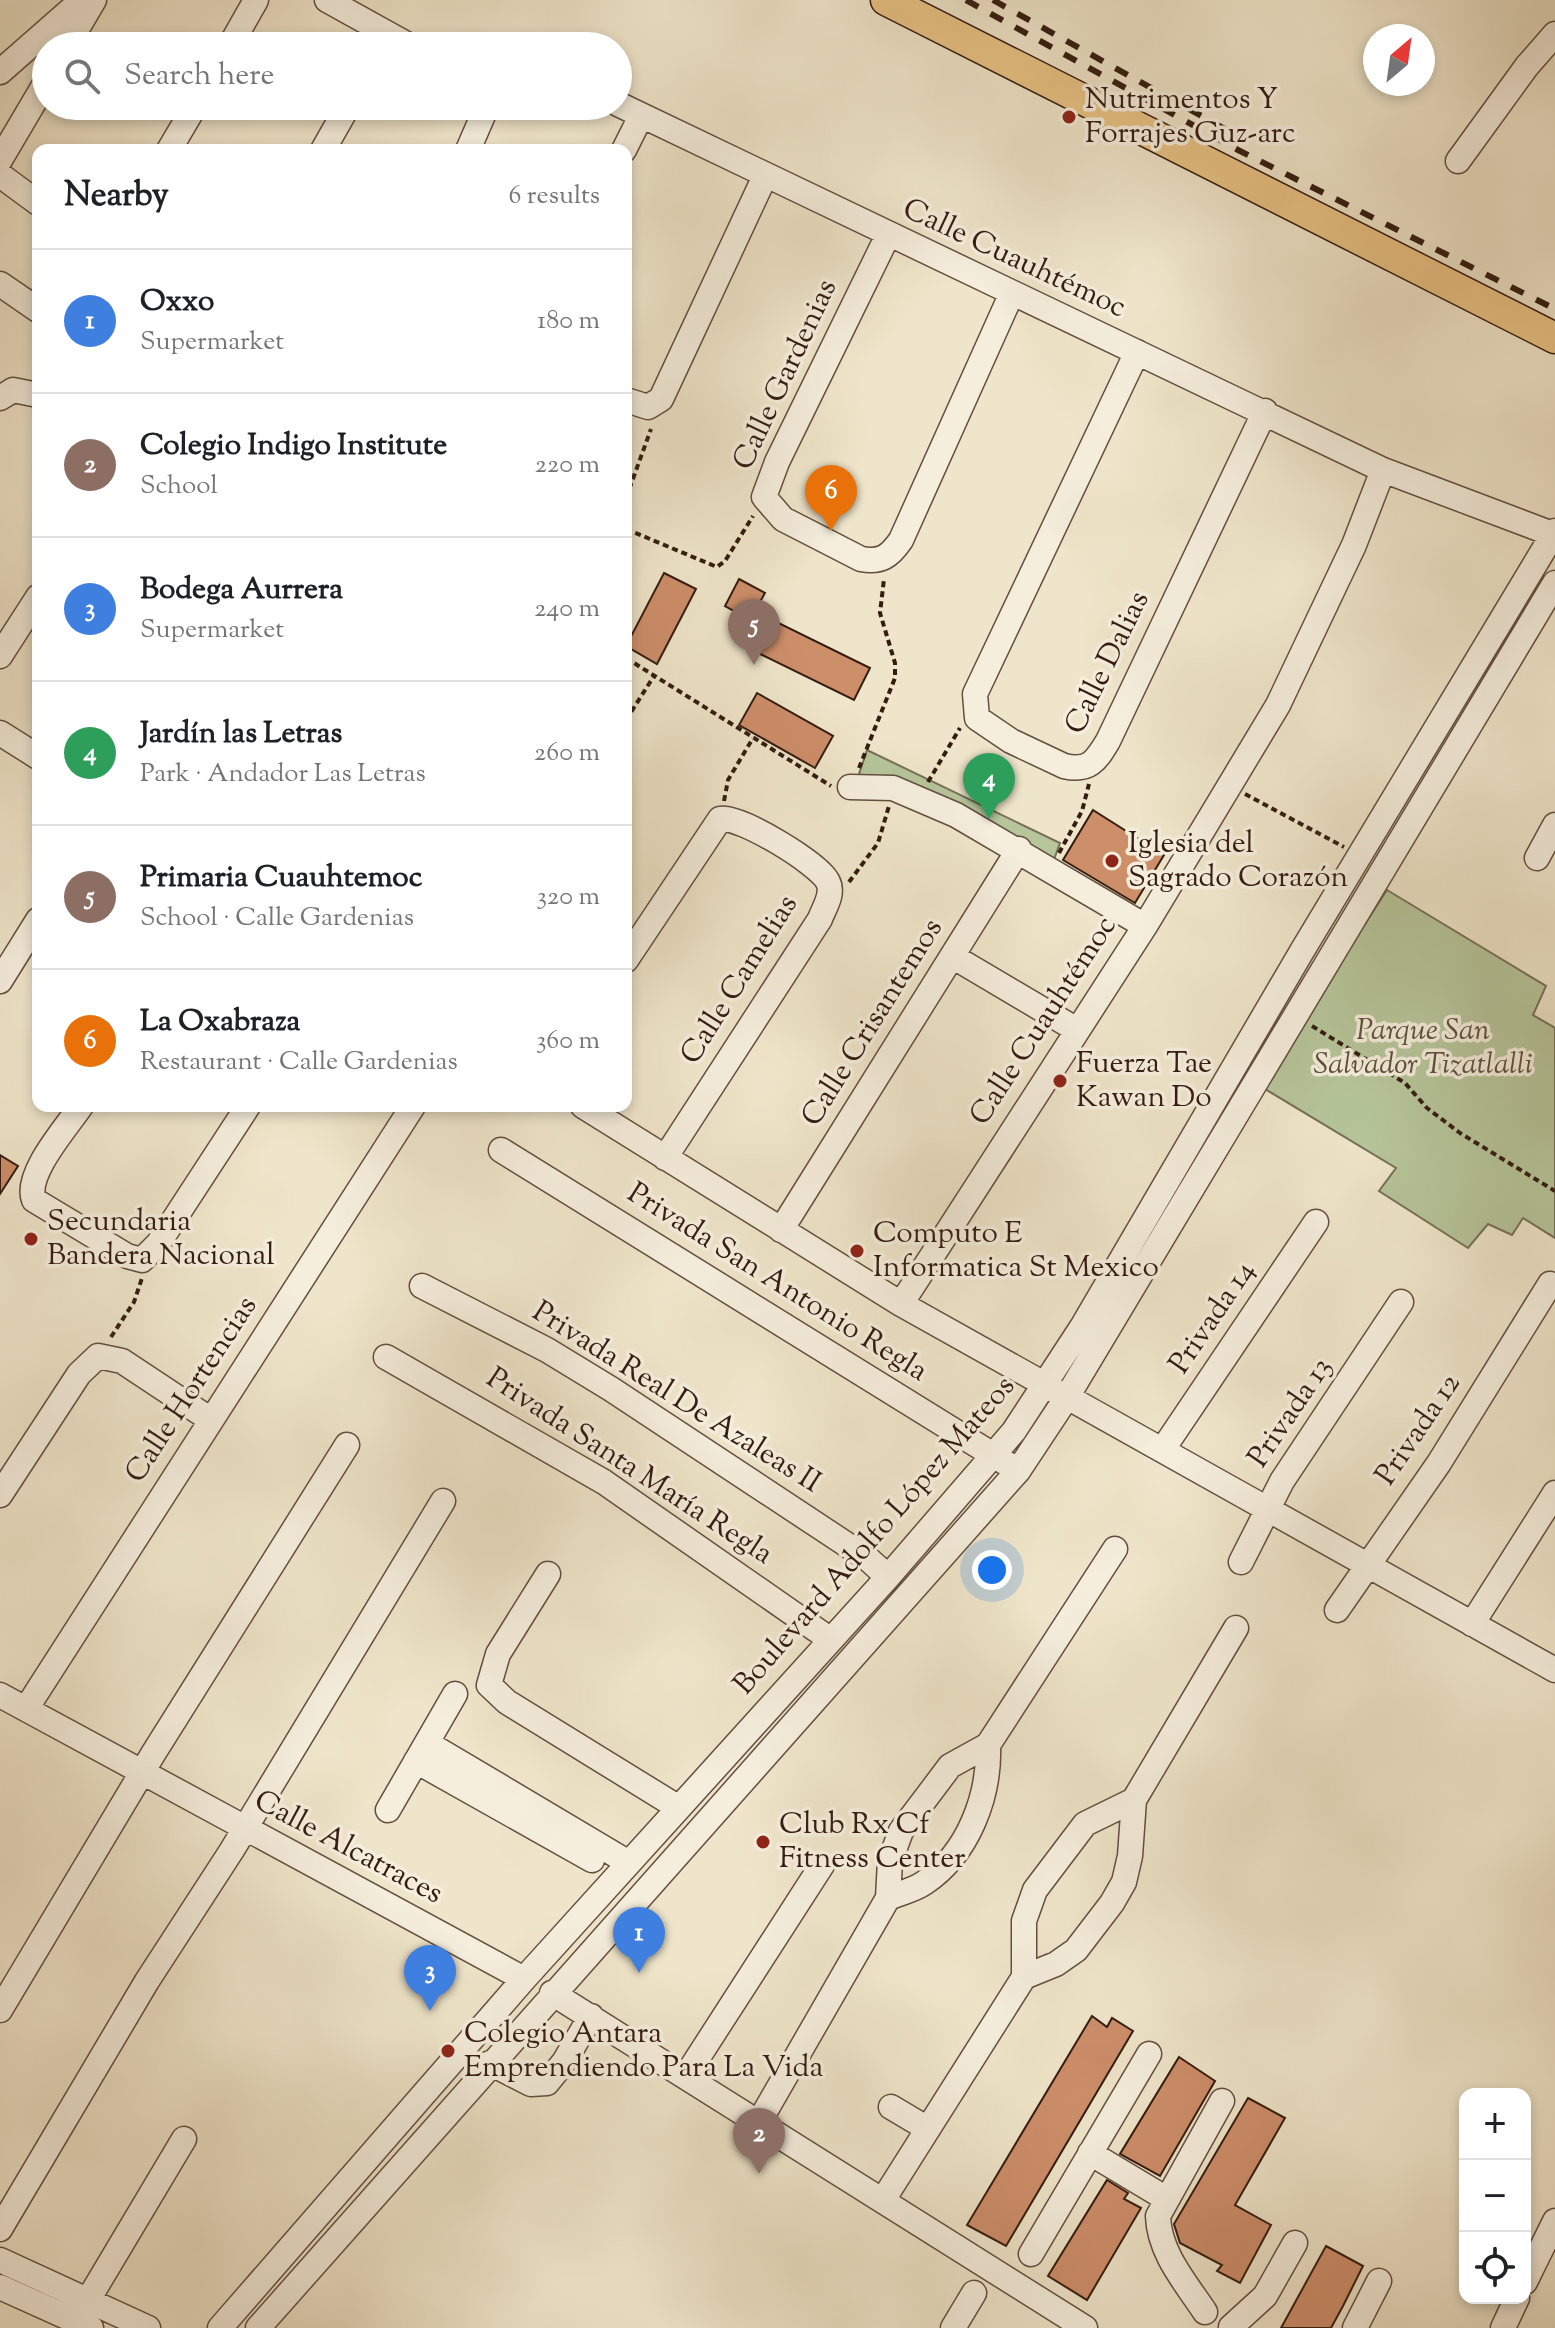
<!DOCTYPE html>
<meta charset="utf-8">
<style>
:root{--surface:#fff;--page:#f2f2f2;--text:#202124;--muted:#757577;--line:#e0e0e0;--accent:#2563eb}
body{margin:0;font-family:"Sorts Mill Goudy",serif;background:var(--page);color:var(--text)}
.controls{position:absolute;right:24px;bottom:24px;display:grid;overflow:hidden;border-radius:16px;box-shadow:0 4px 12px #0003}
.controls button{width:72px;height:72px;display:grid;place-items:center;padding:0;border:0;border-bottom:2px solid var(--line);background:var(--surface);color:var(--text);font:40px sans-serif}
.compass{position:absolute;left:1363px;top:24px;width:72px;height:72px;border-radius:50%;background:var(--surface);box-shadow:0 4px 12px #0003;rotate:29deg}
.you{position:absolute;left:992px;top:1570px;width:28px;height:28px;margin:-20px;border:6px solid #fff;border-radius:50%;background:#1a73e8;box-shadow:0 0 0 12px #1a73e833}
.badge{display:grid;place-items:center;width:52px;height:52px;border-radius:50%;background:var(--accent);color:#fff;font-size:26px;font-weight:700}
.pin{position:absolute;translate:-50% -66px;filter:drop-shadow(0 2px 4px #0008)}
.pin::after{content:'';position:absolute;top:42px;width:28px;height:24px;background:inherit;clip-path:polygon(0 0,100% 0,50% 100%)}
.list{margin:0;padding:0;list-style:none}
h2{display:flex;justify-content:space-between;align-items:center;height:104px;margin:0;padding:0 32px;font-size:34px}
h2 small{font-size:26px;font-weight:400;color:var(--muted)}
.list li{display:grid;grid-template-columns:52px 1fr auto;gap:24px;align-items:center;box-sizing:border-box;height:144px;padding:0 32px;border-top:2px solid var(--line)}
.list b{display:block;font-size:30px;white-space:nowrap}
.list p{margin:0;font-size:26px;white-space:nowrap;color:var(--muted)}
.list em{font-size:26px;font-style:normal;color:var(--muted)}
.icon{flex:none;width:44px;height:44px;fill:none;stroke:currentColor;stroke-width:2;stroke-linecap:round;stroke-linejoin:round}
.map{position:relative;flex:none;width:1555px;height:2328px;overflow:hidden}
.search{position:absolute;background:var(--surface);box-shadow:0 4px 12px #0003;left:32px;top:32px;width:600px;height:88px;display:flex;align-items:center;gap:20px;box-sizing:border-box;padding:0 28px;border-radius:44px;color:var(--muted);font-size:30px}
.panel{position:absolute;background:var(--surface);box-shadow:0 4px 12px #0003;left:32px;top:144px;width:600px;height:968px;border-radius:16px}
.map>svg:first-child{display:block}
.green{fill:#b6c59a;stroke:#757056;stroke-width:2}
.building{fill:#cd8e6a;stroke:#341c11;stroke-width:2}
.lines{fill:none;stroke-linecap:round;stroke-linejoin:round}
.minor-casing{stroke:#634e3f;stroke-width:27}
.major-casing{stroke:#341c11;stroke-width:33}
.path{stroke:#341c11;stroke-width:4;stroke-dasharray:6 4;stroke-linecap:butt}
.minor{stroke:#f5eedd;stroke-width:24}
.major{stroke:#e8c285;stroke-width:30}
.rail{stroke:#341c11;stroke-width:6;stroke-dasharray:14 14;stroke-linecap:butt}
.poi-dot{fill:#8f2418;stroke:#f5eedd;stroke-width:3}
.labels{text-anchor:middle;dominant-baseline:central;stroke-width:7;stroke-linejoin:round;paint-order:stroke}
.poi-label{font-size:30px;fill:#341c11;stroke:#f5eedd;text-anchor:start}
.street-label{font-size:30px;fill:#341c11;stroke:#f5eedd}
.park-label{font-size:30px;font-style:italic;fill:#5b4f3a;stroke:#f5eedd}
</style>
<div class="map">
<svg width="1555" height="2328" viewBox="0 0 1555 2328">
<rect width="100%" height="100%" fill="#efe5ca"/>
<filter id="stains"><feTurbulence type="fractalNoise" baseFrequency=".0025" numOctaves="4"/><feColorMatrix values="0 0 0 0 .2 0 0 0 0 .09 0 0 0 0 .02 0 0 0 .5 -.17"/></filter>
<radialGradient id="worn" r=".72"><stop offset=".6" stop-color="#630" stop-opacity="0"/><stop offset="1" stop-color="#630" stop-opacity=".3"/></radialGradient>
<path class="green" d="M867 750 1060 843 1052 865 856 783Z
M1387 890 1546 986 1533 1015 1555 1028V1238L1523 1218 1512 1235 1488 1224 1468 1248 1379 1191 1396 1168 1260 1086Z"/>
<path class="building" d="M664 573 696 589 657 664 626 646Z
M739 579 765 593 750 620 725 606Z
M758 613 870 668 854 700 742 645Z
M757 693 833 736 815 768 739 725Z
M1093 810 1164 855 1135 903 1063 860Z
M0 1155 18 1166 0 1194Z
M1092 2016 1107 2027 1112 2018 1133 2031 1006 2246 967 2225Z
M1179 2057 1215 2081 1160 2176 1120 2154Z
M1248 2098 1285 2118 1235 2205 1271 2225 1240 2283 1217 2271 1222 2265 1180 2243 1174 2224Z
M1107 2180 1128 2193 1124 2199 1141 2208 1087 2300 1048 2276Z
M1326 2246 1363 2266 1343 2306 1331 2328H1281Z"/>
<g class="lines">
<defs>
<path id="minor" d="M327 0 410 46
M67 46 94 0
M230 46 256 0
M0 72 82 0
M618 104 1383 470 1555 535
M169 150 195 106
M323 150 348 106
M468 150 487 106
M624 150 641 116
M0 160 46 82
M1458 161 1527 66 1555 34
M0 175 38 203
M888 235 777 462 764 497 783 519 861 559C881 563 890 556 901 540L1011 295
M0 284 38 310
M1137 352 975 694 977 718 1011 741 1064 766C1089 772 1096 761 1108 741L1265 411
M0 398 13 390 38 395
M626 400 648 407 661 399 765 176
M0 656 38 597
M0 733 38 757
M850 787 893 788 956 815 1145 926
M1537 858 1555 825
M952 956 1077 1030
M626 960 720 819C739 815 820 864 828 882 834 894 824 908 820 919L665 1158
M0 981 38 920
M81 1106C66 1128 24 1175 34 1200L127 1256 142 1260 158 1244 248 1106
M583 1106 901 1304 1555 1670
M501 1150 1006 1463
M781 1230 1019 849
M422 1286 547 1350 611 1389 867 1558 888 1577
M901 1304 1145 926 1278 705 1354 545 1383 470
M386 1357 604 1482 831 1640
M1163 1449 1316 1222
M0 1495 79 1374 98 1356 122 1361 211 1420
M1241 1562 1282 1481 1401 1302
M548 1574 498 1654 489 1685 507 1702 679 1808
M1337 1610 1439 1463 1550 1284
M1472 1624 1555 1493
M0 1695 524 1979
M26 1709 413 1106
M427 1743 629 1863
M416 1761 592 1860
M388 1810 455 1694
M888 1898C900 1893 914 1890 924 1883 968 1854 990 1796 988 1745
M1024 1977 1056 1964 1076 1950 1112 1903 1124 1882 1130 1856 1134 1800 1236 1628
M552 1993 1085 2328
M0 2010 153 1754 347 1445
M490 2063 531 2084 547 2083 564 2062 591 2016
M686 2076 822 1865
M891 2107 928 2129
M759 2122 888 1898 890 1861 901 1831 950 1766 988 1745 1115 1549
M1090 2153 1165 2198
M883 2200 1024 1977V1921L1035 1890 1085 1824 1134 1800
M0 2229 147 1981 232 1850 443 1501
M1031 2254 1149 2054
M0 2260 148 2328
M1525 2282 1555 2221
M0 2287 91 2328
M88 2300 184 2139
M1205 2312C1186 2283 1159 2253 1158 2216L1222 2101
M1231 2327 1265 2296 1295 2243
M220 2328 524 1979 888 1577 1014 1431 1082 1327 1302 951 1555 531
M258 2328 1018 1471 1067 1397 1555 583
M953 2328 974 2293
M1355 2328 1379 2281
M1503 2328 1517 2298"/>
<path id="major" d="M886 0 1555 338"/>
</defs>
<use href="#minor" class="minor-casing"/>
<use href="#major" class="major-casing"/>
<path class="path" d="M626 498 651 429
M626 529 717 567 725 561 753 516
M626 658 831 786
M626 720 654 676
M859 768 895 678V663L880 613 884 579
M928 782 960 728
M1245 794 1344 847
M724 801 728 780 753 738
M1059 853 1082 811 1089 784
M849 882 878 843 889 806
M1312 1026 1405 1083 1427 1108 1460 1133 1555 1191
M111 1337 134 1302 142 1278"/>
<use href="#minor" class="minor"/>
<use href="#major" class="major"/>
<path class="rail" d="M966 0 1238 150 1555 309
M993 0 1241 138"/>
</g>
<g class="poi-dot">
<circle cx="1069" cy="117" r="8"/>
<circle cx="1112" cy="861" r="8"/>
<circle cx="1060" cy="1081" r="8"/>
<circle cx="31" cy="1239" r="8"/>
<circle cx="857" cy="1251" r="8"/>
<circle cx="763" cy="1842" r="8"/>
<circle cx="448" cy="2051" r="8"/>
</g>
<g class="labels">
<g class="poi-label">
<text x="1085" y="100">Nutrimentos Y<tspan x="1085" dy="34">Forrajes Guz-arc</tspan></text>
<text x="1128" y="844">Iglesia del<tspan x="1128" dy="34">Sagrado Corazón</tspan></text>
<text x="1076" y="1064">Fuerza Tae<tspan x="1076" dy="34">Kawan Do</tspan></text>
<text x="47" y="1222">Secundaria<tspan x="47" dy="34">Bandera Nacional</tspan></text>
<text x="873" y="1234">Computo E<tspan x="873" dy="34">Informatica St Mexico</tspan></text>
<text x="779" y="1825">Club Rx Cf<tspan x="779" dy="34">Fitness Center</tspan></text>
<text x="464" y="2034">Colegio Antara<tspan x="464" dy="34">Emprendiendo Para La Vida</tspan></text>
</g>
<g class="street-label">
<text transform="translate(1014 259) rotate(25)">Calle Cuauhtémoc</text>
<text transform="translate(786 375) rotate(-65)">Calle Gardenias</text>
<text transform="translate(1108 663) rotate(-64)">Calle Dalias</text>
<text transform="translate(740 980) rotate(-58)">Calle Camelias</text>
<text transform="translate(1044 1021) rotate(-57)">Calle Cuauhtémoc</text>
<text transform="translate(873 1023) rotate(-58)">Calle Crisantemos</text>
<text transform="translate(777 1283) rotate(32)">Privada San Antonio Regla</text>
<text transform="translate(1213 1318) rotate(-56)">Privada 14</text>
<text transform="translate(192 1390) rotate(-57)">Calle Hortencias</text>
<text transform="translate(676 1398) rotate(32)">Privada Real De Azaleas II</text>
<text transform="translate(1291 1413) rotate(-56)">Privada 13</text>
<text transform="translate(1419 1430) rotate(-56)">Privada 12</text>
<text transform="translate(629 1467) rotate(33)">Privada Santa María Regla</text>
<text transform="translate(875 1536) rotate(-49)">Boulevard Adolfo López Mateos</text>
<text transform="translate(348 1848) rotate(28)">Calle Alcatraces</text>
</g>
<g class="park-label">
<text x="1423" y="1031">Parque San<tspan x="1423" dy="34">Salvador Tizatlalli</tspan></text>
</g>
</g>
<rect width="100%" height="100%" filter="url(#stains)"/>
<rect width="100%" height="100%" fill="url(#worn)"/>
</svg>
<div class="controls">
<button>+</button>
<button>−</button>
<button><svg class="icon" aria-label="locate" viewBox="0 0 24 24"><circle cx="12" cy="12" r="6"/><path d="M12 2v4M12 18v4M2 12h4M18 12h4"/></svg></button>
</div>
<svg class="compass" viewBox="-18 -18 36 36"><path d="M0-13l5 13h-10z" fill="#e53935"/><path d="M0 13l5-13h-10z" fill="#757577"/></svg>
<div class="you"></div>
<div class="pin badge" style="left:639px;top:1973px;background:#3f7fe0">1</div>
<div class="pin badge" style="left:759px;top:2174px;background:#8d6e63">2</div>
<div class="pin badge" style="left:430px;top:2011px;background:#3f7fe0">3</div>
<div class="pin badge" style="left:989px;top:819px;background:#2e9e5b">4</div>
<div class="pin badge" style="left:754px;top:665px;background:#8d6e63">5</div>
<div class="pin badge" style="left:831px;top:531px;background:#e8710a">6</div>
<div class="search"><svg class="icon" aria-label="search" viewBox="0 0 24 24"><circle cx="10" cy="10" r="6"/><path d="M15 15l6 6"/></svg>Search here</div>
<section class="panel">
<h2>Nearby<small>6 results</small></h2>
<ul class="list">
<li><span class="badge" style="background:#3f7fe0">1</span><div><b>Oxxo</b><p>Supermarket</p></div><em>180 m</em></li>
<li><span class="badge" style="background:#8d6e63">2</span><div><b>Colegio Indigo Institute</b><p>School</p></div><em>220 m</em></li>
<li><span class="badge" style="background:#3f7fe0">3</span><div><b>Bodega Aurrera</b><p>Supermarket</p></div><em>240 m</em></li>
<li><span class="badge" style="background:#2e9e5b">4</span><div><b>Jardín las Letras</b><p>Park · Andador Las Letras</p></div><em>260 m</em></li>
<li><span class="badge" style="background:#8d6e63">5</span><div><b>Primaria Cuauhtemoc</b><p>School · Calle Gardenias</p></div><em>320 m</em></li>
<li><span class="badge" style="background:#e8710a">6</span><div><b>La Oxabraza</b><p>Restaurant · Calle Gardenias</p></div><em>360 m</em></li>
</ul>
</section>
</div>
